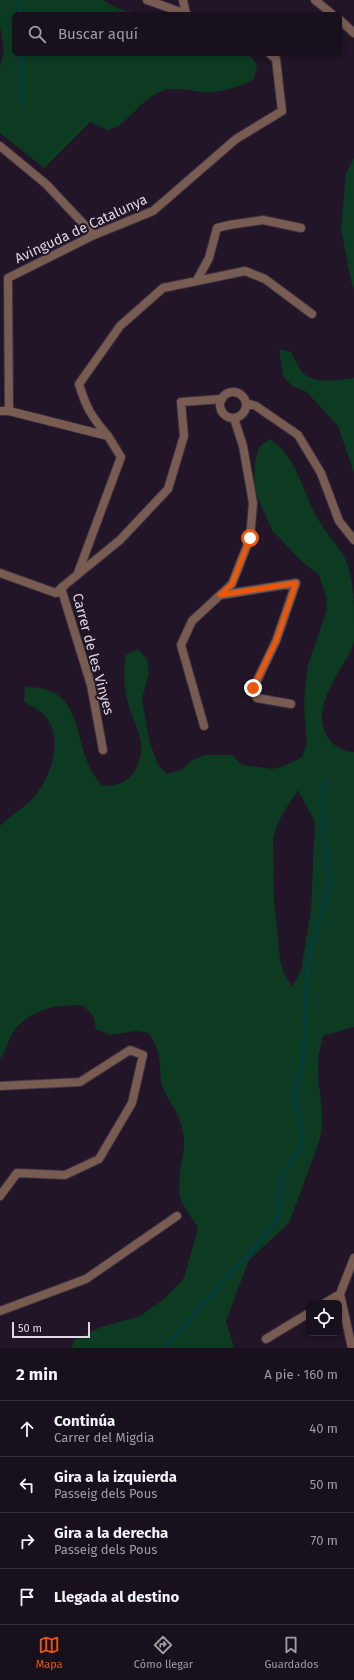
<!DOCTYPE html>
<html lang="es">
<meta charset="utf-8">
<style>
:root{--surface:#19101d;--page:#261e2a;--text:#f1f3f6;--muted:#9f9da4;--line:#37303b;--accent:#ea580c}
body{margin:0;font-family:"Fira Sans",sans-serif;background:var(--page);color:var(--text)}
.controls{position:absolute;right:12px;bottom:12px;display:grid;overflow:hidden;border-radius:6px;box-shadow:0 2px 6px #0003}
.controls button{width:36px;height:36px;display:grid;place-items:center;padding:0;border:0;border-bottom:1px solid var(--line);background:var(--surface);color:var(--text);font:20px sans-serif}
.scale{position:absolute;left:12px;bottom:10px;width:78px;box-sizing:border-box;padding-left:4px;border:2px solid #dfd8e4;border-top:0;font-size:11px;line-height:14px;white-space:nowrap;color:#dfd8e4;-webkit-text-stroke:3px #211527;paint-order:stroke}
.stop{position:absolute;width:12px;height:12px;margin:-9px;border:3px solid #ea580c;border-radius:50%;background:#fff}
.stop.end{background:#ea580c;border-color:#fff;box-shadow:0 1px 4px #0008}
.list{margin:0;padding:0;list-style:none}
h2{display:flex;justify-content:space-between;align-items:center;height:52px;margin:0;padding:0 16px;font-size:17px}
h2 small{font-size:13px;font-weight:400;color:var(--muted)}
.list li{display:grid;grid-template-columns:26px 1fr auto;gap:12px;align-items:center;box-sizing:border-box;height:56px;padding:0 16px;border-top:1px solid var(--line)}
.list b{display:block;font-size:15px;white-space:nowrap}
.list p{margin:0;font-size:13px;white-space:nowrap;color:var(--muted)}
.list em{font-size:13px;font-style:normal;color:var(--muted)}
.icon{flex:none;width:22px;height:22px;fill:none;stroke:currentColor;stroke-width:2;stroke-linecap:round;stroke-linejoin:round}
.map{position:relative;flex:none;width:354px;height:1348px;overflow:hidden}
.search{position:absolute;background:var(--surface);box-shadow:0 2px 6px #0003;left:12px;right:12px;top:12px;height:44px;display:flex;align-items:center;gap:10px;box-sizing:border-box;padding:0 14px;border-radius:6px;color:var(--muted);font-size:15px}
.sheet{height:276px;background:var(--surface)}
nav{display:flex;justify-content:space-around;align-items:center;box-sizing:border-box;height:56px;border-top:1px solid var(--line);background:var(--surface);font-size:11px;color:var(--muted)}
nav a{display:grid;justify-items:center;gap:2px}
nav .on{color:var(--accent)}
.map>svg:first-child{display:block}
.green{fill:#0c3b22;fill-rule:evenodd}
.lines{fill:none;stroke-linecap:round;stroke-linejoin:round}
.stream{stroke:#023e41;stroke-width:3}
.street-casing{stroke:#3c3041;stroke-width:10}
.street{stroke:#785c51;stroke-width:8}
.route{stroke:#ea580c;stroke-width:5}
.labels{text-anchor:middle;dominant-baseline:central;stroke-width:4;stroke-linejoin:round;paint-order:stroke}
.street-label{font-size:14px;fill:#dfd8e4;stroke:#211527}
</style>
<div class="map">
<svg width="354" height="1348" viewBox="0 0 354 1348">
<rect width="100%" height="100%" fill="#211527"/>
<path class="green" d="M0 0H103L116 8 138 14H14V54H249L257 65 254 79C240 87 218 94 201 92 188 90 177 87 165 90 146 96 136 112 121 124 117 127 112 128 108 130L90 122 44 168 0 133V68L4 50 0 25Z
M354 158V289L351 281 341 228 346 173Z
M279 349 291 352C295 360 298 368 304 374 316 384 340 380 354 378V473L338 426 314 400 305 391 292 386 283 376Z
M270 439C299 458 302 494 319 521 328 537 343 549 348 566 354 585 354 604 354 623 354 629 354 636 354 641 353 649 347 657 344 663 334 679 323 697 322 716 321 734 335 752 354 752V1027L323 1036C321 1045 318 1055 318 1064 317 1092 327 1113 319 1142L289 1223 249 1260 226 1321 234 1348H72L74 1340 101 1327 140 1316 164 1299 184 1278 198 1228C194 1221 187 1212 183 1205 173 1184 185 1160 184 1139 183 1129 180 1118 175 1110 171 1102 165 1095 162 1085 160 1077 161 1067 159 1058 158 1049 153 1041 149 1033L136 1031 110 1035 96 1029 93 1016 84 1006C61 1003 28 1010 14 1031 8 1040 6 1051 0 1059V826C8 817 19 811 28 803 49 785 65 741 46 717 41 711 31 706 24 701L25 687C76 686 74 724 87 761 90 770 96 777 101 785 105 785 110 786 114 785 133 783 143 760 141 743 139 730 133 719 129 707 124 690 123 672 126 655L138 649 147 659 149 673 142 699 149 740 158 765 167 774 181 770 191 761 204 755H232L242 765 273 769 286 765 302 757 307 744 304 705 306 678 308 665 326 612 327 600 319 575 299 559 272 530 254 489 255 461 259 447ZM298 790 315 822 311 910 301 970 292 987 284 974 280 960 274 900 273 839 277 826 283 813Z"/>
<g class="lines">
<path class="stream" d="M19 0 21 14
M21 54V106
M165 1348 199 1308 263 1238 278 1218 283 1172 301 1148 302 1129 293 1095 303 1063 308 959 330 884 322 819 325 780"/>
<defs>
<path id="street" d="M147 0 186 14
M183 0 186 14H187
M315 0 332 14
M340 20 354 33
M0 146 46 184 94 235
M197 280 209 258 217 228 229 225 263 220 301 228
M220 405a13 13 0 1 1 26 0a13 13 0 1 1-26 0Z
M246 403 256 406 298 435 321 473 339 521 354 540
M0 411H9L108 436 121 457 78 573
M9 411 8 278 94 235 153 211 236 139 282 111 276 59 270 54
M108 436C92 417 86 408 79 384L120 326 163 288 245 271 265 279 312 314
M0 573 56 593 65 585
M221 595 296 583 276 641 253 689V692L257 698 291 704
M204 726 181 645 192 621 232 584 250 538 253 503 243 446 234 418
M103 750 91 685 61 588 120 540 168 489 184 436 181 402 222 399
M0 1086 80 1082 130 1050 143 1055 132 1103 99 1159 65 1175 17 1173 0 1196
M325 1303 340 1294
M0 1311 86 1279 177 1216
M266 1339 309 1313
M352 1348 340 1294 354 1258"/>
</defs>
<use href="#street" class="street-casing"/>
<use href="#street" class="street"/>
</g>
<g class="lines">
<path class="route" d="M250 538 232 584 220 595 296 583 276 641 253 688"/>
</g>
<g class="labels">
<g class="street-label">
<text transform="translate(81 229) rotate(-25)">Avinguda de Catalunya</text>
<text transform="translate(93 654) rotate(75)">Carrer de les Vinyes</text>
</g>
</g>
</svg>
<div class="controls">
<button><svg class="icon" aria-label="locate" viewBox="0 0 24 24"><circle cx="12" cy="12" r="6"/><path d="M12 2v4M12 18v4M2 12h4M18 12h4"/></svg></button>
</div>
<div class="scale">50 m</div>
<div class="stop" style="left:250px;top:538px"></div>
<div class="stop end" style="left:253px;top:688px"></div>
<div class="search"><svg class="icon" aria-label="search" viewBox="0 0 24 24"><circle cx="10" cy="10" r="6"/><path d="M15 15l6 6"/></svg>Buscar aquí</div>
</div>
<section class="sheet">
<h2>2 min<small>A pie · 160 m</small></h2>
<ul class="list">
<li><svg class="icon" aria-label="ahead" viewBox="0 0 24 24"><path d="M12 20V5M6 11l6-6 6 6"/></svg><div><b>Continúa</b><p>Carrer del Migdia</p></div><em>40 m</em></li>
<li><svg class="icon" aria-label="left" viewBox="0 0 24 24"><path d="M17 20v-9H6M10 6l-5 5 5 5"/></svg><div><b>Gira a la izquierda</b><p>Passeig dels Pous</p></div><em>50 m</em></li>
<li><svg class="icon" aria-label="right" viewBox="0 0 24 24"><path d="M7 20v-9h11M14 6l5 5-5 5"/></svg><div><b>Gira a la derecha</b><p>Passeig dels Pous</p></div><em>70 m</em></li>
<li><svg class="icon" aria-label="arrive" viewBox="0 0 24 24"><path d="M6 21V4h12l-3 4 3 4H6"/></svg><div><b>Llegada al destino</b></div></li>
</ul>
</section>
<nav>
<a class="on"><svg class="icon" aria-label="map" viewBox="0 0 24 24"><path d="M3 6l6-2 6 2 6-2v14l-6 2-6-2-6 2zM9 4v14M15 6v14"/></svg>Mapa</a>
<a><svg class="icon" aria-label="directions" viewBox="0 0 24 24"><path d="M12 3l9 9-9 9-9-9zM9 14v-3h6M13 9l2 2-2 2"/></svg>Cómo llegar</a>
<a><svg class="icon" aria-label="saved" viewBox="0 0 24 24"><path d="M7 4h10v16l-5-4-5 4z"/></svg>Guardados</a>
</nav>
